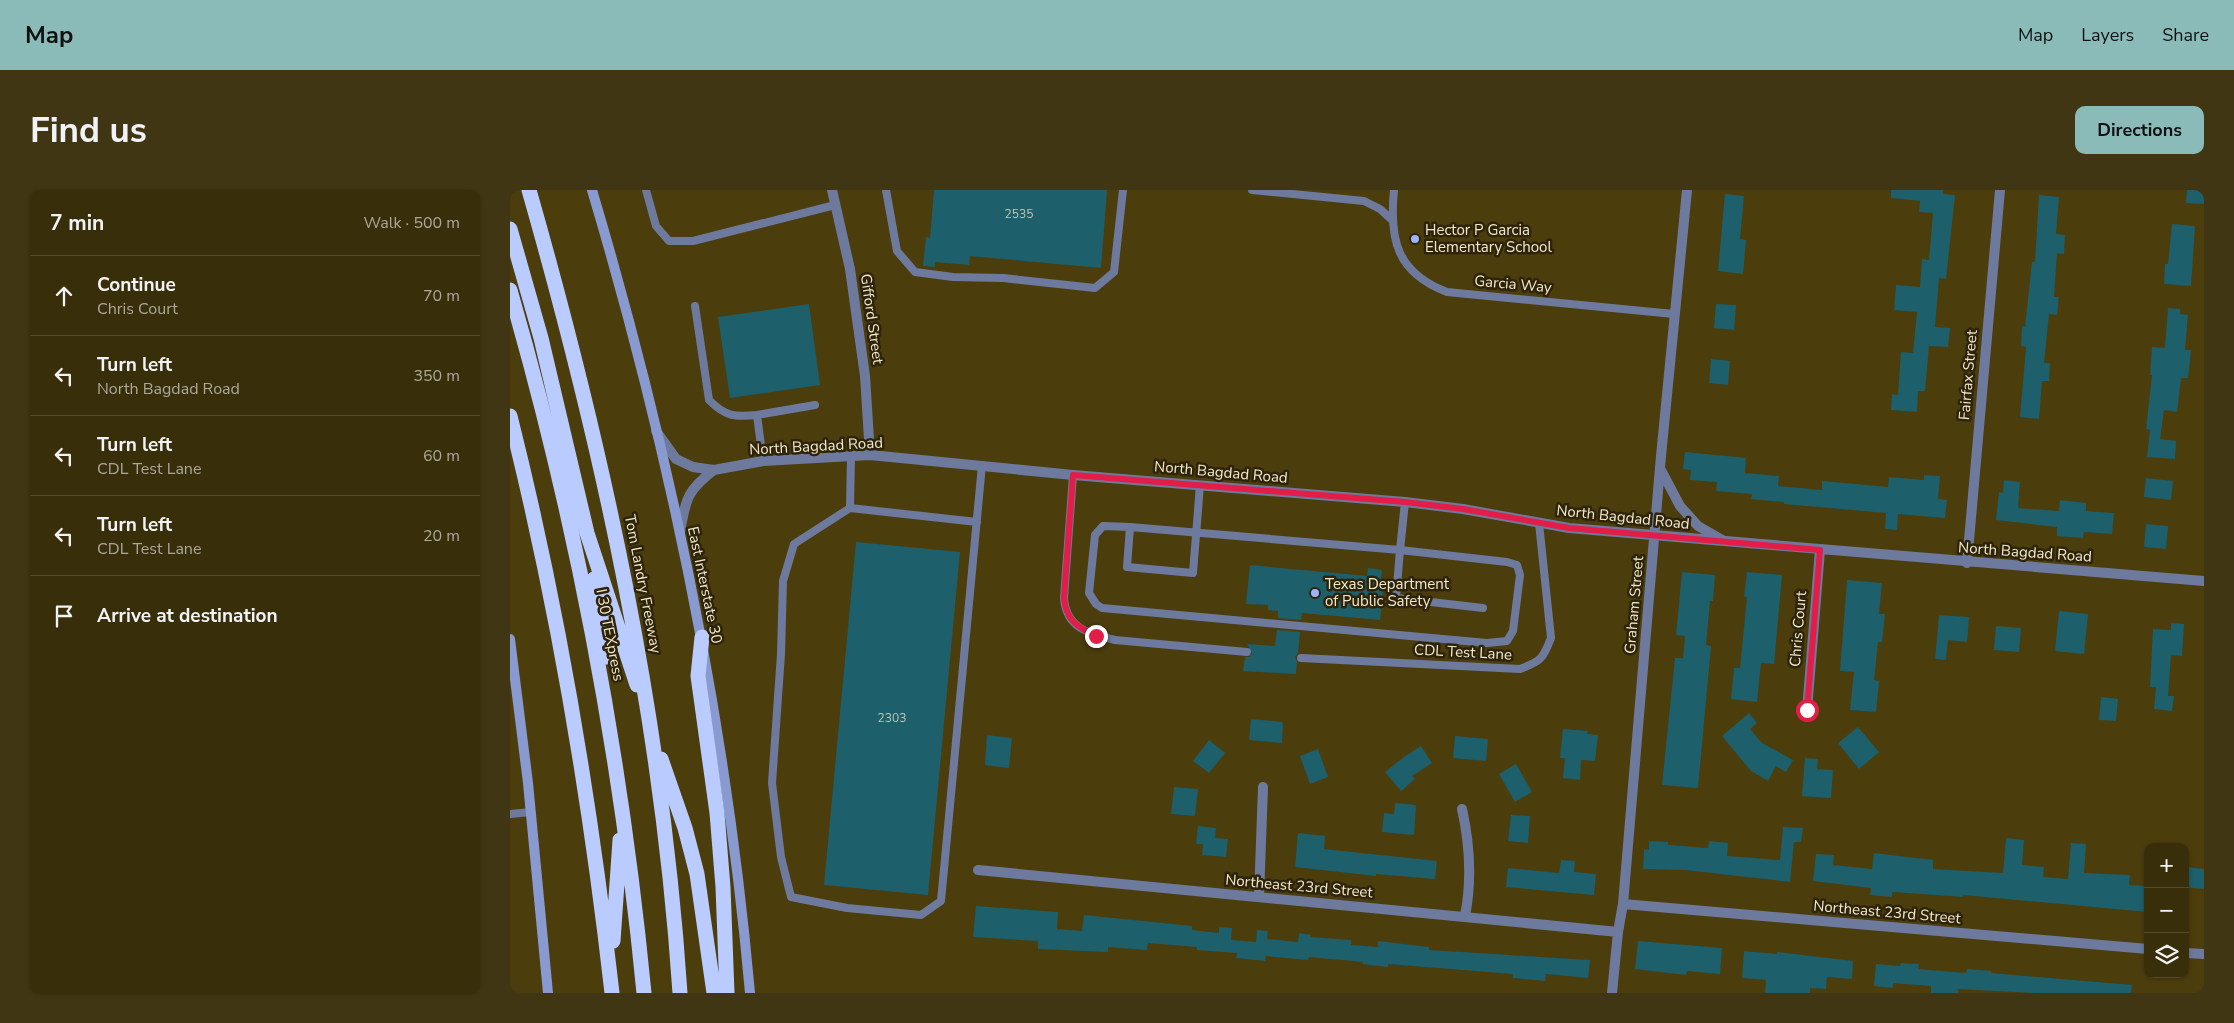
<!DOCTYPE html>
<meta charset="utf-8">
<style>
:root{--surface:#392e0a;--page:#403613;--text:#f1f3f6;--muted:#aba89c;--line:#534a2b;--accent:#8bbbb9}
body{margin:0;font-family:"Nunito Sans",sans-serif;background:var(--page);color:var(--text)}
.controls{position:absolute;right:15px;bottom:15px;display:grid;overflow:hidden;border-radius:10px;box-shadow:0 1px 4px #0004}
.controls button{width:45px;height:45px;display:grid;place-items:center;padding:0;border:0;border-bottom:1px solid var(--line);background:var(--surface);color:var(--text);font:25px sans-serif}
.stop{position:absolute;width:15px;height:15px;margin:-11px;border:4px solid #e11d48;border-radius:50%;background:#fff}
.stop.end{background:#e11d48;border-color:#fff;box-shadow:0 1px 5px #0008}
.list{margin:0;padding:0;list-style:none}
h2{display:flex;justify-content:space-between;align-items:center;height:65px;margin:0;padding:0 20px;font-size:21px}
h2 small{font-size:16px;font-weight:400;color:var(--muted)}
.list li{display:grid;grid-template-columns:32px 1fr auto;gap:15px;align-items:center;box-sizing:border-box;height:80px;padding:0 20px;border-top:1px solid var(--line)}
.list b{display:block;font-size:19px;white-space:nowrap}
.list p{margin:0;font-size:16px;white-space:nowrap;color:var(--muted)}
.list em{font-size:16px;font-style:normal;color:var(--muted)}
.icon{flex:none;width:28px;height:28px;fill:none;stroke:currentColor;stroke-width:2;stroke-linecap:round;stroke-linejoin:round}
.map{position:relative;flex:none;width:1694px;height:803px;overflow:hidden;border-radius:10px}
header{display:flex;align-items:center;gap:30px;box-sizing:border-box;height:70px;padding:0 25px;background:var(--accent);color:#111}
header strong{font-size:24px}
nav{display:flex;gap:28px;margin-inline-start:auto;font-size:18px}
.intro{display:flex;align-items:center;justify-content:space-between;box-sizing:border-box;height:120px;padding:0 30px}
h1{margin:0;font-size:35px}
.button{padding:12px 22px;border-radius:10px;background:var(--accent);color:#111;font-size:18px;font-weight:700}
main{display:flex;gap:30px;padding:0 30px}
aside{flex:1;background:var(--surface);border-radius:10px;box-shadow:0 1px 4px #0004}
.map>svg:first-child{display:block}
.building{fill:#1d5f6a}
.lines{fill:none;stroke-linecap:round;stroke-linejoin:round}
.service{stroke:#6e7a9d;stroke-width:8}
.minor{stroke:#6e7a9d;stroke-width:10}
.tertiary{stroke:#6e7a9d;stroke-width:10}
.secondary{stroke:#899ad1;stroke-width:10}
.motorway{stroke:#bacbff;stroke-width:15}
.route{stroke:#e11d48;stroke-width:6}
.poi-dot{fill:#9db4fd;stroke:#2d240b;stroke-width:2}
.labels{text-anchor:middle;dominant-baseline:central;stroke-width:5;stroke-linejoin:round;paint-order:stroke}
.number-label{font-size:12px;fill:#bec6b2}
.poi-label{font-size:15px;fill:#f3e8ca;stroke:#2d240b;text-anchor:start}
.street-label{font-size:15px;fill:#f3e8ca;stroke:#2d240b}
</style>
<header>
<strong>Map</strong>
<nav><a>Map</a><a>Layers</a><a>Share</a></nav>
</header>
<div class="intro"><h1>Find us</h1><a class="button">Directions</a></div>
<main>
<aside>
<h2>7 min<small>Walk · 500 m</small></h2>
<ul class="list">
<li><svg class="icon" aria-label="ahead" viewBox="0 0 24 24"><path d="M12 20V5M6 11l6-6 6 6"/></svg><div><b>Continue</b><p>Chris Court</p></div><em>70 m</em></li>
<li><svg class="icon" aria-label="left" viewBox="0 0 24 24"><path d="M17 20v-9H6M10 6l-5 5 5 5"/></svg><div><b>Turn left</b><p>North Bagdad Road</p></div><em>350 m</em></li>
<li><svg class="icon" aria-label="left" viewBox="0 0 24 24"><path d="M17 20v-9H6M10 6l-5 5 5 5"/></svg><div><b>Turn left</b><p>CDL Test Lane</p></div><em>60 m</em></li>
<li><svg class="icon" aria-label="left" viewBox="0 0 24 24"><path d="M17 20v-9H6M10 6l-5 5 5 5"/></svg><div><b>Turn left</b><p>CDL Test Lane</p></div><em>20 m</em></li>
<li><svg class="icon" aria-label="arrive" viewBox="0 0 24 24"><path d="M6 21V4h12l-3 4 3 4H6"/></svg><div><b>Arrive at destination</b></div></li>
</ul>
</aside>
<div class="map">
<svg width="1694" height="803" viewBox="0 0 1694 803">
<rect width="100%" height="100%" fill="#4c3d0d"/>
<path class="building" d="M424 0H597L591 78 460 66 459 75 425 72V77L413 76 416 47 420 48Z
M1381 0H1433V4L1445 5 1436 89 1429 88 1425 137 1440 138 1438 157 1419 156 1415 201H1408L1407 222 1381 220 1382 204 1388 205 1391 162 1403 163 1407 122 1384 120 1386 95 1410 97 1412 69 1419 70 1423 23 1409 22 1410 11 1381 8Z
M1677 0H1694V14L1676 13Z
M1215 4 1234 6 1230 49 1236 50 1233 84 1208 81Z
M1529 5 1549 7 1546 44 1555 45 1554 64 1547 63 1544 107H1549L1547 125 1539 124 1534 173H1540L1539 191H1532L1529 229 1510 227 1516 157 1511 156 1512 136 1515 137 1522 72H1525Z
M1662 34 1685 36 1681 96 1654 94 1655 74H1658Z
M299 114 310 195 220 208 208 127Z
M1206 114 1226 115 1224 140 1204 138Z
M1658 118 1670 119V124L1678 125 1675 160H1681L1678 188H1671L1667 222 1654 220 1650 249 1666 251 1665 269 1637 267 1640 240 1636 239 1642 185H1640L1642 157 1655 158Z
M1201 169 1220 171 1218 195 1199 193Z
M1175 262 1236 268 1235 283 1269 286 1268 296 1312 300V291L1378 297 1379 287 1414 290V285L1430 286 1428 309 1437 310 1435 328 1388 324 1387 340 1375 339 1376 323 1274 314V312L1241 309 1242 304 1206 301 1207 292 1180 290 1181 280 1173 279Z
M1636 288 1663 291 1661 310 1634 307Z
M1494 290 1510 292 1508 318 1549 321 1550 310 1576 313V321L1604 323 1602 344 1574 342 1573 348 1547 346V337L1486 330 1489 302 1493 303Z
M1636 334 1658 336 1656 359 1634 357Z
M346 352 450 362 418 705 314 695Z
M740 375 857 386 858 378 872 380 871 391 874 392 870 430 792 423 791 430 768 428V421L758 420V415L736 414Z
M1172 382 1205 385 1203 411H1200L1196 455 1201 456 1188 598 1152 595 1165 468H1173L1175 446 1166 445Z
M1237 382 1272 385 1264 474 1251 473 1247 512 1221 509 1224 478H1230L1237 407H1234Z
M1337 390 1372 393 1369 424H1375L1372 452H1368L1364 490 1369 491 1366 522 1340 520 1344 482 1330 481Z
M1549 421 1578 424 1574 464 1545 461Z
M1429 425 1459 427 1457 452 1438 450 1436 470 1425 469Z
M1661 433 1674 434 1672 466 1661 465 1658 506H1664L1662 521 1644 519 1646 497H1640L1643 439 1661 440Z
M1486 436 1511 438 1509 462 1484 460Z
M767 440 790 442 788 463 785 467 787 472 786 484 733 481 735 467H740L742 463 737 454 765 456Z
M1591 507 1608 509 1606 531 1589 530Z
M1239 523 1247 533 1240 539 1252 553 1283 570 1276 582 1266 576 1258 591 1241 581 1212 546Z
M741 529 773 532 772 553 739 550Z
M1348 537 1369 562 1349 579 1328 553Z
M1053 539 1078 541 1077 544 1088 545 1085 571 1071 570 1070 590 1053 588 1055 568H1050Z
M477 545 502 548 499 578 475 575Z
M945 546 978 549 976 571 943 568Z
M699 550 715 563 699 583 683 571Z
M911 556 922 573 902 586 905 589 891 601 875 582 894 567Z
M808 559 818 587 800 594 790 566Z
M1295 568 1308 569 1307 579 1323 580 1321 608 1292 606Z
M1006 574 1022 602 1005 612 989 584Z
M664 597 688 599 685 626 661 624Z
M885 613 906 615 904 645 872 642 874 623 884 624Z
M1001 625 1020 626 1018 653 998 651Z
M688 636 706 638 705 648 718 649 716 667 692 665 693 654H686Z
M1273 637 1293 638 1291 652H1284L1280 692 1175 680 1133 679 1134 659 1139 660V651L1158 652V655L1198 658 1199 651 1218 653 1217 666 1270 670Z
M788 643 815 646 814 659 927 671 925 689 866 684V686L785 677Z
M1496 648 1514 650 1512 675 1534 677 1533 687 1558 689 1561 653 1576 654 1574 683 1620 685 1619 695 1638 696V722L1453 705V707L1382 702V707L1360 705 1361 698 1303 691 1306 664 1324 665 1323 675 1362 679 1364 663 1423 670V679L1493 683Z
M1051 670 1065 671 1064 682 1086 684 1084 705 996 697 998 678 1049 683Z
M1675 677 1694 679V699L1675 697Z
M466 716 548 722 547 739 572 741 574 725 682 736V740L709 743V737L722 738 721 750 746 752 747 740 758 741 757 749 788 752 789 743 801 745 800 747 841 750V755L868 757V751L919 757V760L1080 770 1078 788 1036 784 1035 791 1003 788V784L878 774V777L852 774 853 772 799 767 798 770 756 766 755 771 726 768 727 763 687 760V757L638 753 637 760 598 757V762L528 759V751L463 747Z
M1128 751 1212 758 1210 784 1177 781 1176 785 1125 779Z
M1234 761 1267 764V762L1343 771 1342 789 1317 787 1316 799 1300 798V803H1255L1256 790 1232 788Z
M1391 773 1409 774 1408 779 1456 783 1457 779 1482 781 1481 783 1622 795 1621 803H1525L1448 799V803H1421V796L1383 793V798L1364 796 1366 774 1390 776Z"/>
<g class="lines">
<path class="service" d="M136 0 146 36 159 51H183L325 15
M376 0 387 61 405 82 443 87 493 88 585 98 604 82 613 0
M742 0 854 11 870 19 882 30
M884 0C879 50 887 83 937 102L1164 124
M185 116 199 210C216 227 224 227 247 225L253 271
M247 225 305 215
M341 266 340 318 284 354 273 391 271 464 262 593 271 667 281 707 337 718 411 725 431 711 472 275
M563 285 554 408C556 438 579 444 605 450L737 462
M690 295 683 383 617 377 620 337 890 360 895 312
M340 318 467 332
M620 337 593 336 585 345 579 403 586 414 592 418 977 453 997 451 1003 441 1010 385 1007 375 997 372 890 360 886 408 973 418
M791 468 1010 479C1031 471 1033 469 1041 448L1029 333
M0 624 21 622"/>
<path class="minor" d="M322 0 340 79 355 186 360 265
M1151 280 1170 316 1188 336 1214 351
M1457 373 1490 0
M1297 520 1310 360
M952 619C960 655 962 690 955 726
M468 680 1108 742
M749 707 753 597
M1113 714 1638 759
M1675 763 1694 764
M1102 803 1108 742 1113 714 1151 266 1177 0"/>
<path class="tertiary" d="M146 241 166 269 183 277 204 280 253 271 360 265 563 285 895 312 953 319 1059 338 1694 391
M170 342C176 310 176 301 204 280"/>
<path class="secondary" d="M82 0C160 262 216 531 240 803
M0 449 18 593 38 803"/>
<path class="motorway" d="M19 0C94 263 152 530 170 803
M0 39 31 148 77 343 127 495
M0 100C66 329 111 565 134 803
M0 226C48 417 80 608 102 803
M84 389 96 467
M192 447 188 486 207 623 213 697 217 803
M151 569 175 638 187 684 204 803
M103 751 110 650"/>
</g>
<g class="lines">
<path class="route" d="M586 446C567 437 556 430 554 408L563 285 895 312 953 319 1059 338 1310 360 1297 520"/>
</g>
<g class="poi-dot">
<circle cx="905" cy="49" r="5"/>
<circle cx="805" cy="403" r="5"/>
</g>
<g class="labels">
<g class="number-label">
<text x="509" y="24">2535</text>
<text x="382" y="528">2303</text>
</g>
<g class="poi-label">
<text x="915" y="40">Hector P Garcia<tspan x="915" dy="17">Elementary School</tspan></text>
<text x="815" y="394">Texas Department<tspan x="815" dy="17">of Public Safety</tspan></text>
</g>
<g class="street-label">
<text transform="translate(1003 94) rotate(5)">Garcia Way</text>
<text transform="translate(362 129) rotate(82)">Gifford Street</text>
<text transform="translate(1458 185) rotate(-85)">Fairfax Street</text>
<text transform="translate(306 256) rotate(-3)">North Bagdad Road</text>
<text transform="translate(711 282) rotate(5)">North Bagdad Road</text>
<text transform="translate(1113 327) rotate(6)">North Bagdad Road</text>
<text transform="translate(1515 362) rotate(4)">North Bagdad Road</text>
<text transform="translate(133 394) rotate(79)">Tom Landry Freeway</text>
<text transform="translate(195 395) rotate(78)">East Interstate 30</text>
<text transform="translate(1124 415) rotate(-85)">Graham Street</text>
<text transform="translate(1288 439) rotate(-85)">Chris Court</text>
<text transform="translate(100 445) rotate(79)">I 30 TEXpress</text>
<text transform="translate(953 462) rotate(3)">CDL Test Lane</text>
<text transform="translate(789 696) rotate(5)">Northeast 23rd Street</text>
<text transform="translate(1377 722) rotate(5)">Northeast 23rd Street</text>
</g>
</g>
</svg>
<div class="controls">
<button>+</button>
<button>−</button>
<button><svg class="icon" aria-label="layers" viewBox="0 0 24 24"><path d="M12 4l9 5-9 5-9-5zM3 14l9 5 9-5"/></svg></button>
</div>
<div class="stop" style="left:1297px;top:520px"></div>
<div class="stop end" style="left:586px;top:446px"></div>
</div>
</main>
